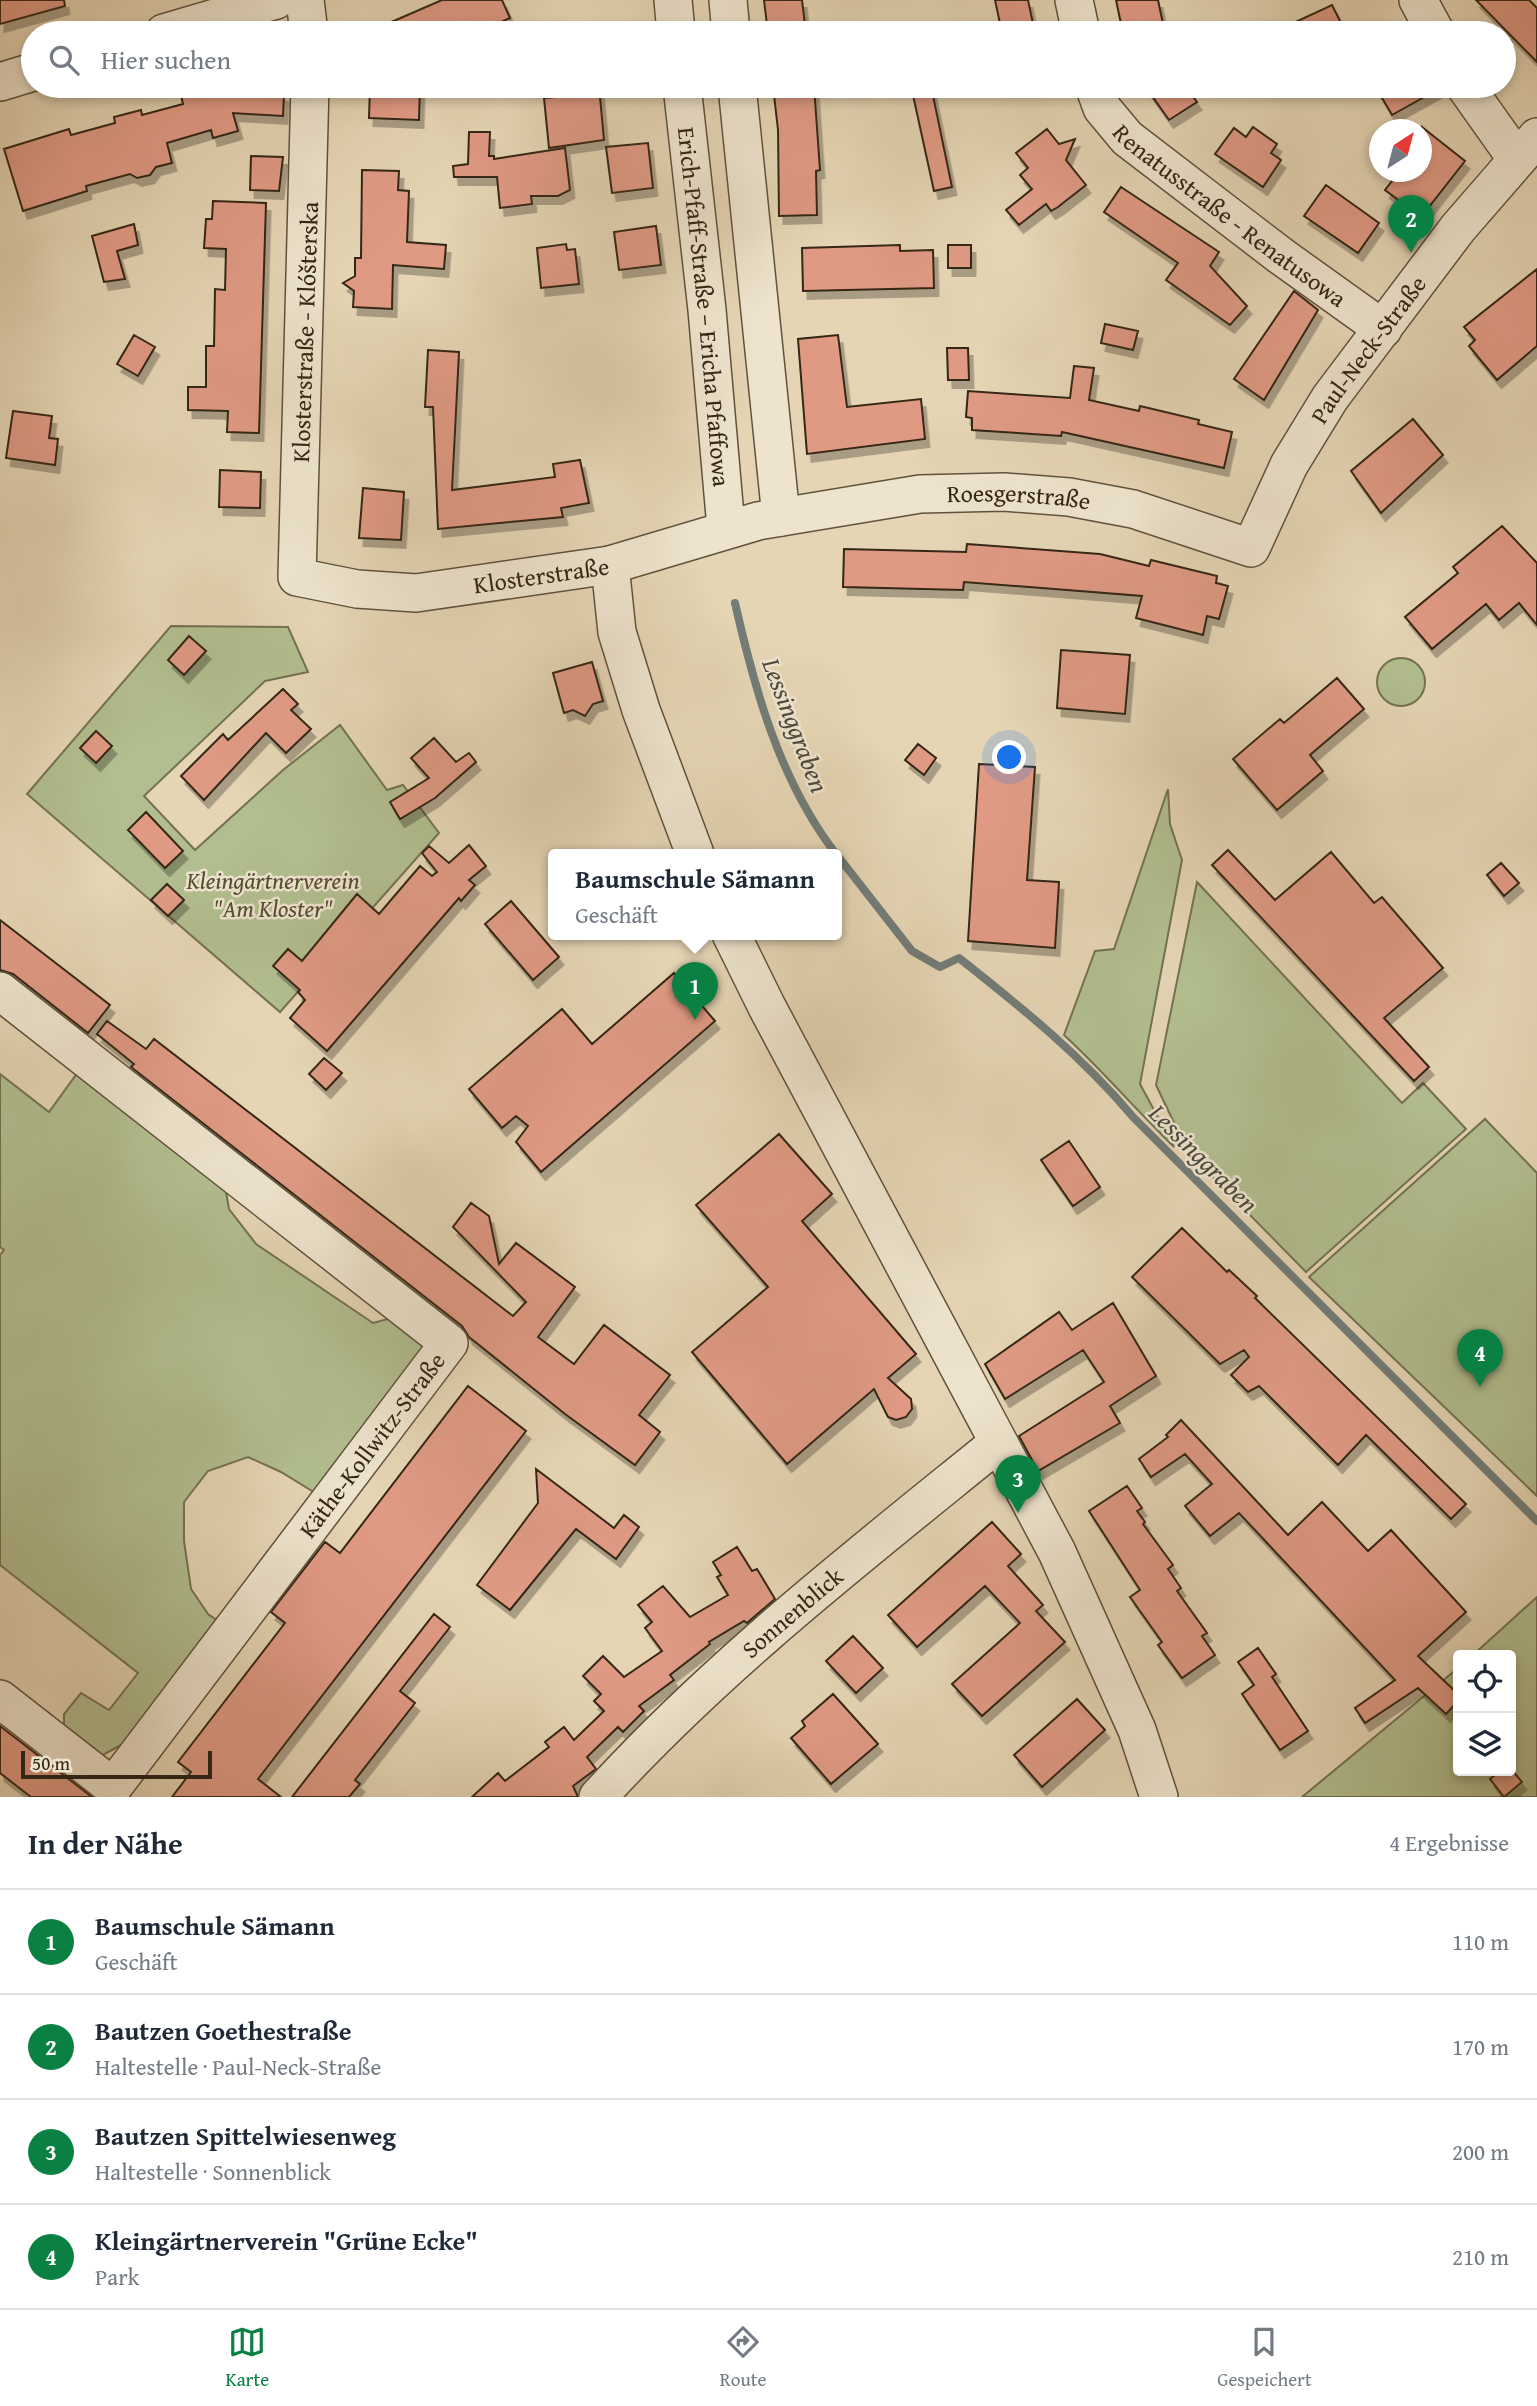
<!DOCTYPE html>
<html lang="de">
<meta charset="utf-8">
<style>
:root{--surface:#fff;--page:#f6f6f7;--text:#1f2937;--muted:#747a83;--line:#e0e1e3;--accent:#0b8043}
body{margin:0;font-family:"Gentium Book Plus",serif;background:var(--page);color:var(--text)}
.controls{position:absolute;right:21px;bottom:21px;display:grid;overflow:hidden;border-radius:7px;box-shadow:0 4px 10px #0003}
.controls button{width:63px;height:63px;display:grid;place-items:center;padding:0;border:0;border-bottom:2px solid var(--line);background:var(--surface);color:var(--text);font:35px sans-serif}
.compass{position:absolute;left:1369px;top:119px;width:63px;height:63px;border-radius:50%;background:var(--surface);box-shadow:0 4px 10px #0003;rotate:36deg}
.scale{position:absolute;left:21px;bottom:18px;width:191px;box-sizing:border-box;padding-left:7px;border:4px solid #342716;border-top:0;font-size:19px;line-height:24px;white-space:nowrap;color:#342716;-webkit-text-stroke:5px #eee4ce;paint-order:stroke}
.you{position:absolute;left:1010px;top:758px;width:24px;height:24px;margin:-18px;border:5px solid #fff;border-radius:50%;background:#1a73e8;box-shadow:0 0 0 10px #1a73e833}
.badge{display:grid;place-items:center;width:46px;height:46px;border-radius:50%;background:var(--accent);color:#fff;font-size:23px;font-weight:700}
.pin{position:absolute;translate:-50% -58px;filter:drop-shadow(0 2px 4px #0008)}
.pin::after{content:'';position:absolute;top:37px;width:24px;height:21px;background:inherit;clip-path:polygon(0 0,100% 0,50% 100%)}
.popup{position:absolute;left:548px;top:849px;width:294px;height:91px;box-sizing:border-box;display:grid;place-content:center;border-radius:7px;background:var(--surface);filter:drop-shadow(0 2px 5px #0005);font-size:23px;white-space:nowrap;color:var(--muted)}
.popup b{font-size:26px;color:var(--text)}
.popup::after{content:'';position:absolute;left:50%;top:100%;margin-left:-14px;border:14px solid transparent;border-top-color:var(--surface)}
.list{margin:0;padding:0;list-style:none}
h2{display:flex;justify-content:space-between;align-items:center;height:91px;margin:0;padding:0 28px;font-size:30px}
h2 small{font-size:23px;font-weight:400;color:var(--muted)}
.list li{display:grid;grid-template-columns:46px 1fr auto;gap:21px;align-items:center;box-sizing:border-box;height:105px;padding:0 28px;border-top:2px solid var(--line)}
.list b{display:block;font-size:26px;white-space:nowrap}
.list p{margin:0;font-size:23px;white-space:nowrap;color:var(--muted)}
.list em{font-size:23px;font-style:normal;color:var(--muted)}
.icon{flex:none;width:38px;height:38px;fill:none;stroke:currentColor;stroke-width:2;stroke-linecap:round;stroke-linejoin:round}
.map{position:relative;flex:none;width:1537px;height:1797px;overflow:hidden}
.search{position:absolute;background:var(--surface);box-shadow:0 4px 10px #0003;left:21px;right:21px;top:21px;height:77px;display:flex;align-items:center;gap:18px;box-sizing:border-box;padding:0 24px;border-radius:38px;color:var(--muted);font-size:26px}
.sheet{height:511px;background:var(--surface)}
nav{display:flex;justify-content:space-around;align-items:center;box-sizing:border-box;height:98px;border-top:2px solid var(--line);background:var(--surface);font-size:19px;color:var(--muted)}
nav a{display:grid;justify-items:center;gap:4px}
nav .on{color:var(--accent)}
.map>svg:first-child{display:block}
.green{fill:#b2be8f;stroke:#737252;stroke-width:2}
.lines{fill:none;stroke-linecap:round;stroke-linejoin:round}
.stream{stroke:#727c78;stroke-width:8}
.building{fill:#e09a84;stroke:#342716;stroke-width:2;filter:url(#shadow)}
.minor-casing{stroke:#60523e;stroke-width:40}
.minor{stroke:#eee4ce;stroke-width:37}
.labels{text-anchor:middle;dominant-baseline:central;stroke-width:5;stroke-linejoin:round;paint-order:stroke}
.street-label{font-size:24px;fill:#342716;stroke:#eee4ce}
.park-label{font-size:24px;font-style:italic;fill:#544d34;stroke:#eee4ce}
.water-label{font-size:26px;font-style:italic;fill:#4e4a3f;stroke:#eee4ce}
</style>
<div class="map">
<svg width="1537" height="1797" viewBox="0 0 1537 1797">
<defs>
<filter id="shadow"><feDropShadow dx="4.5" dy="8" stdDeviation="0" flood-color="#0004"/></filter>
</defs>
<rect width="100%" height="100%" fill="#e5d5b4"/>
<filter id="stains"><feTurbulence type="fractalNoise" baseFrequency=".00286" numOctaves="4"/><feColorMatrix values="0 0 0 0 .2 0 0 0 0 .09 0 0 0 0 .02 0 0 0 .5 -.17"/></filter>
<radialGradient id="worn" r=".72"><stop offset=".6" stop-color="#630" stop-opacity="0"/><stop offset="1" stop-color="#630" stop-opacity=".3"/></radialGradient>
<path class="green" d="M171 626 288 627 308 672 265 681 144 796 195 850 283 770 340 725 387 790 403 785 439 833 280 1012 27 794Z
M1377 682a24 24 0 1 1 48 0a24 24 0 1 1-48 0Z
M1168 789 1170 824 1182 860 1140 1084 1174 1147C1136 1110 1103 1071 1064 1035L1095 951 1114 949Z
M1197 882 1402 1103 1423 1083 1466 1129 1306 1272 1188 1152 1156 1085Z
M78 1072 225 1186 229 1209 256 1244 373 1323 395 1317 416 1333 428 1356 320 1496 281 1472 248 1457 208 1471 184 1502V1541L191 1589 208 1614 221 1623 132 1739 101 1756 64 1726V1714L81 1693 109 1710 138 1673 0 1565V1255L4 1250 0 1247V1074L49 1112Z
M1485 1119 1537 1173V1496L1309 1277Z
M1537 1597V1797H1302L1458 1668V1771H1511V1655H1473Z"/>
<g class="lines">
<path class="stream" d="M735 603C755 691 780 781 836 854
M837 855 912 951 940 967 959 958C1021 1007 1082 1056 1133 1117L1537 1521"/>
</g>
<path class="building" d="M0 0H64L65 6 0 24Z
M442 0H502L510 18 477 33H366Z
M764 0H802L806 33H768Z
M995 0H1028L1035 33H1002Z
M1116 0H1158L1165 33H1123Z
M1476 0H1529L1537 8V62Z
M1332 5 1346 33H1272Z
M200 86H280L279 93 284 94 283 116 233 113 238 131 213 138 211 130 167 143 172 163 156 167 150 175 137 178 130 174 86 186 87 191 23 211 4 149 69 129 71 135 115 123 114 117 141 110 142 115 183 104 180 91Z
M370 86H420L419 120 369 118Z
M579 86H599L604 140 549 148 544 98 579 95Z
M773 86H814L820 170 816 171 817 215 779 216 778 130Z
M911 86H931L952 187 934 191Z
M1145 86H1185L1197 102 1169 120Z
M1375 86H1444L1392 115Z
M1253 127 1277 144 1271 153 1281 160 1263 187 1215 154 1234 128 1246 137Z
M1422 127 1465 161 1421 217 1385 190 1399 172H1422Z
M1047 129 1059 144 1075 139 1066 160 1086 185 1058 207 1051 211 1046 204 1019 225 1006 210 1032 189 1020 175 1028 168 1016 153Z
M469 132H490L489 156H494V159L565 148 570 190 558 196H531L532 204 500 208 497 177H454L453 166 468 164Z
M648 143 653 188 612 193 606 147Z
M251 156 283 157 279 191 250 190Z
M362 170 399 171 398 190 409 191 407 242 446 245 444 269 393 265 392 309 353 307 354 291 343 283 355 276V258H361Z
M1326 185 1379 223 1358 253 1304 216Z
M1121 187 1219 252 1210 266 1247 306 1230 325 1166 280 1178 263 1104 212Z
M213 201 266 203 259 433 227 432 228 411 188 410V387H206V346H214L215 289 225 290 226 249 204 248 206 219H212Z
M134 224 138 245 117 251 125 279 104 282 92 236Z
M656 226 661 265 619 270 614 232Z
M566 244 567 250 575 249 579 284 541 288 537 248Z
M900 245V251L933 250 934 288 803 291 802 248Z
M948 245H971V268H948Z
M1537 269V346L1497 380 1469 346 1475 340 1464 327Z
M1294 291 1318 310 1264 400 1234 379Z
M1105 324 1138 331 1133 350 1101 343Z
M134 335 155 347 138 376 117 364Z
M838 335 847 407 921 399 925 439 807 454 798 339Z
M947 348H968L969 380H948Z
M428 350 459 352 452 490 555 477 553 464 580 460 589 503 561 508 563 517 438 529 433 407H425Z
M1074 366 1094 368 1089 400 1139 411 1140 406 1199 420 1198 424 1232 432 1224 468 1062 432 1061 436 972 430V418L966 417 968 391 1070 398Z
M13 411 52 416 49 438 58 439 55 465 6 458Z
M1413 419 1443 455 1381 513 1351 471Z
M220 470 261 472 260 508 219 507Z
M363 488 404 492 401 540 359 538Z
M1502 526 1537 563V625L1519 603 1499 620 1486 604 1432 649 1405 617 1458 573 1453 567Z
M967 544 1100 554 1149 566 1151 560 1217 576 1216 583 1228 586 1219 619 1207 616 1203 635 1136 618 1142 596 964 582 963 590 843 587 844 549 966 552Z
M189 636 206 651 184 675 168 660Z
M1061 650 1130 655 1125 714 1057 708Z
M592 662 603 701 593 704 585 716 573 710 564 713 553 673Z
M1337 678 1364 709 1310 755 1323 771 1277 810 1233 759 1280 719 1284 723Z
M283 689 298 704 291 710 311 729 286 753 266 733 204 800 181 776 223 734 228 740Z
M96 731 112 746 96 763 80 748Z
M434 738 456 762 469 753 476 762 435 798 400 819 390 802 429 778 411 758Z
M918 744 936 758 924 775 905 760Z
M979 764 1035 767 1027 880 1059 882 1055 948 968 941Z
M146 812 183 851 165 868 128 830Z
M469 845 486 866 469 880 475 885 461 901 459 898 327 1051 290 1018 305 1000 298 992 300 990 273 966 288 949 302 961 357 894 379 914 420 866 432 876 437 872 422 853 429 846 449 863Z
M1228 850 1275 900 1331 852 1374 903 1382 897 1443 968 1384 1018 1429 1067 1414 1081 1212 865Z
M1501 863 1519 883 1504 896 1487 875Z
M167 884 184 900 168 916 151 900Z
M511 901 559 957 533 980 485 924Z
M0 920 110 1005 88 1033 13 974 0 970Z
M674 973 715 1021 541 1172 516 1142 528 1126 516 1116 502 1128 469 1089 562 1009 592 1044Z
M107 1021 146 1049 154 1039 513 1316 526 1302 453 1227 471 1203 489 1216 499 1264 516 1243 575 1287 538 1337 574 1364 604 1325 670 1375 639 1415 660 1432 635 1465 565 1414 469 1337 462 1326 131 1067 134 1064 97 1034Z
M324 1058 342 1073 326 1090 309 1074Z
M779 1134 832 1194 802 1221 916 1354 888 1378 911 1399 912 1409 906 1417 896 1420 888 1417 874 1389 787 1464 692 1352 768 1287 696 1205Z
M1069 1141 1100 1187 1073 1206 1041 1160Z
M1182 1228 1227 1272 1229 1270 1257 1296 1255 1298 1466 1504 1451 1519 1366 1435 1338 1465 1259 1386 1248 1392 1231 1375 1249 1357 1244 1350 1220 1364 1132 1277Z
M1113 1303 1156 1376 1110 1406 1120 1423 1038 1471 1019 1436 1104 1382 1083 1350 1005 1399 985 1364 1059 1312 1072 1330Z
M468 1386 526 1431 258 1779 281 1797H172L191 1772 178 1762 285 1623 271 1612 325 1542 340 1553Z
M1181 1420 1288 1535 1322 1502 1368 1551 1391 1530 1466 1612 1418 1656 1458 1694V1701L1446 1714 1418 1688 1365 1723 1355 1708 1395 1680 1239 1513 1210 1536 1185 1506 1212 1484 1185 1454 1151 1477 1139 1459 1168 1437 1166 1435Z
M536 1469 614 1528 624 1515 639 1527 616 1559 576 1529 510 1610 477 1585 538 1503Z
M1127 1486 1142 1508 1137 1511 1145 1522 1143 1524 1173 1565 1168 1569 1181 1588 1177 1591 1207 1633 1202 1636 1215 1655 1182 1678 1158 1645 1162 1642 1130 1597 1140 1590 1089 1511Z
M992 1522 1021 1554 1008 1566 1043 1605 1036 1611 1065 1642 982 1716 952 1684 1020 1623 985 1586 917 1647 888 1615Z
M737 1547 752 1571 757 1569 775 1599 747 1623 744 1621 709 1642 710 1644 670 1675 674 1680 639 1706 644 1711 623 1732 618 1727 587 1757 596 1769 573 1786 578 1797H472L498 1773 505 1781 549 1747 545 1742 564 1727 574 1740 604 1711 594 1701 601 1694 583 1676 603 1656 624 1677 662 1651 645 1628 652 1622 638 1605 663 1586 690 1617 728 1595 717 1577 721 1575 713 1562Z
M434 1614 450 1627 400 1691 415 1703 355 1780 360 1784 349 1797H292Z
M853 1636 883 1668 856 1693 826 1661Z
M1258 1648 1276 1674 1272 1677 1308 1731 1280 1750 1242 1694 1254 1685 1238 1662Z
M833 1694 878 1744 831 1784 791 1738 805 1726 802 1721Z
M1077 1699 1105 1730 1042 1787 1014 1755Z
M0 1726 92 1797H31L0 1773Z
M1511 1769 1522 1782 1504 1797 1490 1779 1500 1771Z"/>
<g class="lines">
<defs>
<g id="minor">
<path d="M305 0 309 33"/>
<path d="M673 0 676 33"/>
<path d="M728 0 731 33"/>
<path d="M1074 0 1081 33"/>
<path d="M1418 0 1436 33"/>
<path d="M164 33 276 0"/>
<path d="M0 82 33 72"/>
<path id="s1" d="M310 86 297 577 357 589 416 593 610 565 758 521 920 494 1004 492 1069 497 1133 509 1251 548 1289 465 1330 398 1458 228 1537 137"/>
<path id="s2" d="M682 86 707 310 726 528"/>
<path d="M737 86 781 517"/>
<path id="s3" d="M1094 86 1102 108 1127 138 1281 256 1383 329"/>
<path d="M1465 86 1516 158"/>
<path d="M610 565 617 632 641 710 695 854"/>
<path d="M731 934 767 1007 1057 1552 1137 1730 1159 1797"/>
<path d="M0 991 449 1343 113 1787 0 1699"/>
<path id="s4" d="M598 1797C718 1665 860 1555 998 1443"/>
</g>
</defs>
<use href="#minor" class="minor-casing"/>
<use href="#minor" class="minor"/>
</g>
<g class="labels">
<g class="street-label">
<text stroke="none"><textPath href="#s3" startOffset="191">Renatusstraße - Renatusowa</textPath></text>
<text stroke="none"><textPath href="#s2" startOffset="222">Erich-Pfaff-Straße – Ericha Pfaffowa</textPath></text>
<text transform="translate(305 332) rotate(-88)">Klosterstraße - Klóšterska</text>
<text stroke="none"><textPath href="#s1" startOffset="1696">Paul-Neck-Straße</textPath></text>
<text stroke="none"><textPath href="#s1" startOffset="1225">Roesgerstraße</textPath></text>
<text stroke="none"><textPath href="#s1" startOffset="738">Klosterstraße</textPath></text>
<text transform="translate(372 1445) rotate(-53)">Käthe-Kollwitz-Straße</text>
<text stroke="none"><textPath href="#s4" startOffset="268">Sonnenblick</textPath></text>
</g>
<g class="park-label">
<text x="273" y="880">Kleingärtnerverein<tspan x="273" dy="28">"Am Kloster"</tspan></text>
</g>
<g class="water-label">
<text transform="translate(796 725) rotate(69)">Lessinggraben</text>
<text transform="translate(1204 1158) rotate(45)">Lessinggraben</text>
</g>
</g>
<rect width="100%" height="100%" filter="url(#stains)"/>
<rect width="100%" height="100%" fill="url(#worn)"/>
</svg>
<div class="controls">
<button><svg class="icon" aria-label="locate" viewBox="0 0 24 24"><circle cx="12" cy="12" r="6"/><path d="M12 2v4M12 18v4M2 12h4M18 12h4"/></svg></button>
<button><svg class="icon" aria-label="layers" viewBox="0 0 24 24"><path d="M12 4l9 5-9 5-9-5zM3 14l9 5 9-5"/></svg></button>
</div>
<svg class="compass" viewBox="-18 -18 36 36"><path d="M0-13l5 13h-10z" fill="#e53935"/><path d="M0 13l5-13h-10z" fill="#747a83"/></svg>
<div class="scale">50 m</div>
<div class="you"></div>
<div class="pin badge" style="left:695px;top:1020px">1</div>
<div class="popup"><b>Baumschule Sämann</b>Geschäft</div>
<div class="pin badge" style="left:1411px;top:253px">2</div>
<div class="pin badge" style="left:1018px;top:1513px">3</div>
<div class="pin badge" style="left:1480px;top:1387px">4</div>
<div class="search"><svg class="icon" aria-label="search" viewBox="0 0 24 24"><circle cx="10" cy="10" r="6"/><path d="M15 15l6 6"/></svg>Hier suchen</div>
</div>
<section class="sheet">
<h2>In der Nähe<small>4 Ergebnisse</small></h2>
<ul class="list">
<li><span class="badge">1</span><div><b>Baumschule Sämann</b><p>Geschäft</p></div><em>110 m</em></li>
<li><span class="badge">2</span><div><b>Bautzen Goethestraße</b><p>Haltestelle · Paul-Neck-Straße</p></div><em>170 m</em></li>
<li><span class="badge">3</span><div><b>Bautzen Spittelwiesenweg</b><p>Haltestelle · Sonnenblick</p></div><em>200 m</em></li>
<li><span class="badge">4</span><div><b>Kleingärtnerverein &quot;Grüne Ecke&quot;</b><p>Park</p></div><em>210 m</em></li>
</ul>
</section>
<nav>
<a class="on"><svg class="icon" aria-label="map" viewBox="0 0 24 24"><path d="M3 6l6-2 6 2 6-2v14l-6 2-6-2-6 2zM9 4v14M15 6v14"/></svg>Karte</a>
<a><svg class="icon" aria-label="directions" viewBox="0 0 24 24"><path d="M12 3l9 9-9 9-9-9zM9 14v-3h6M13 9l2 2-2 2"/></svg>Route</a>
<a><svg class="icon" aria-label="saved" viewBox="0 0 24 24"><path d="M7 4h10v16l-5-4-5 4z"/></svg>Gespeichert</a>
</nav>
